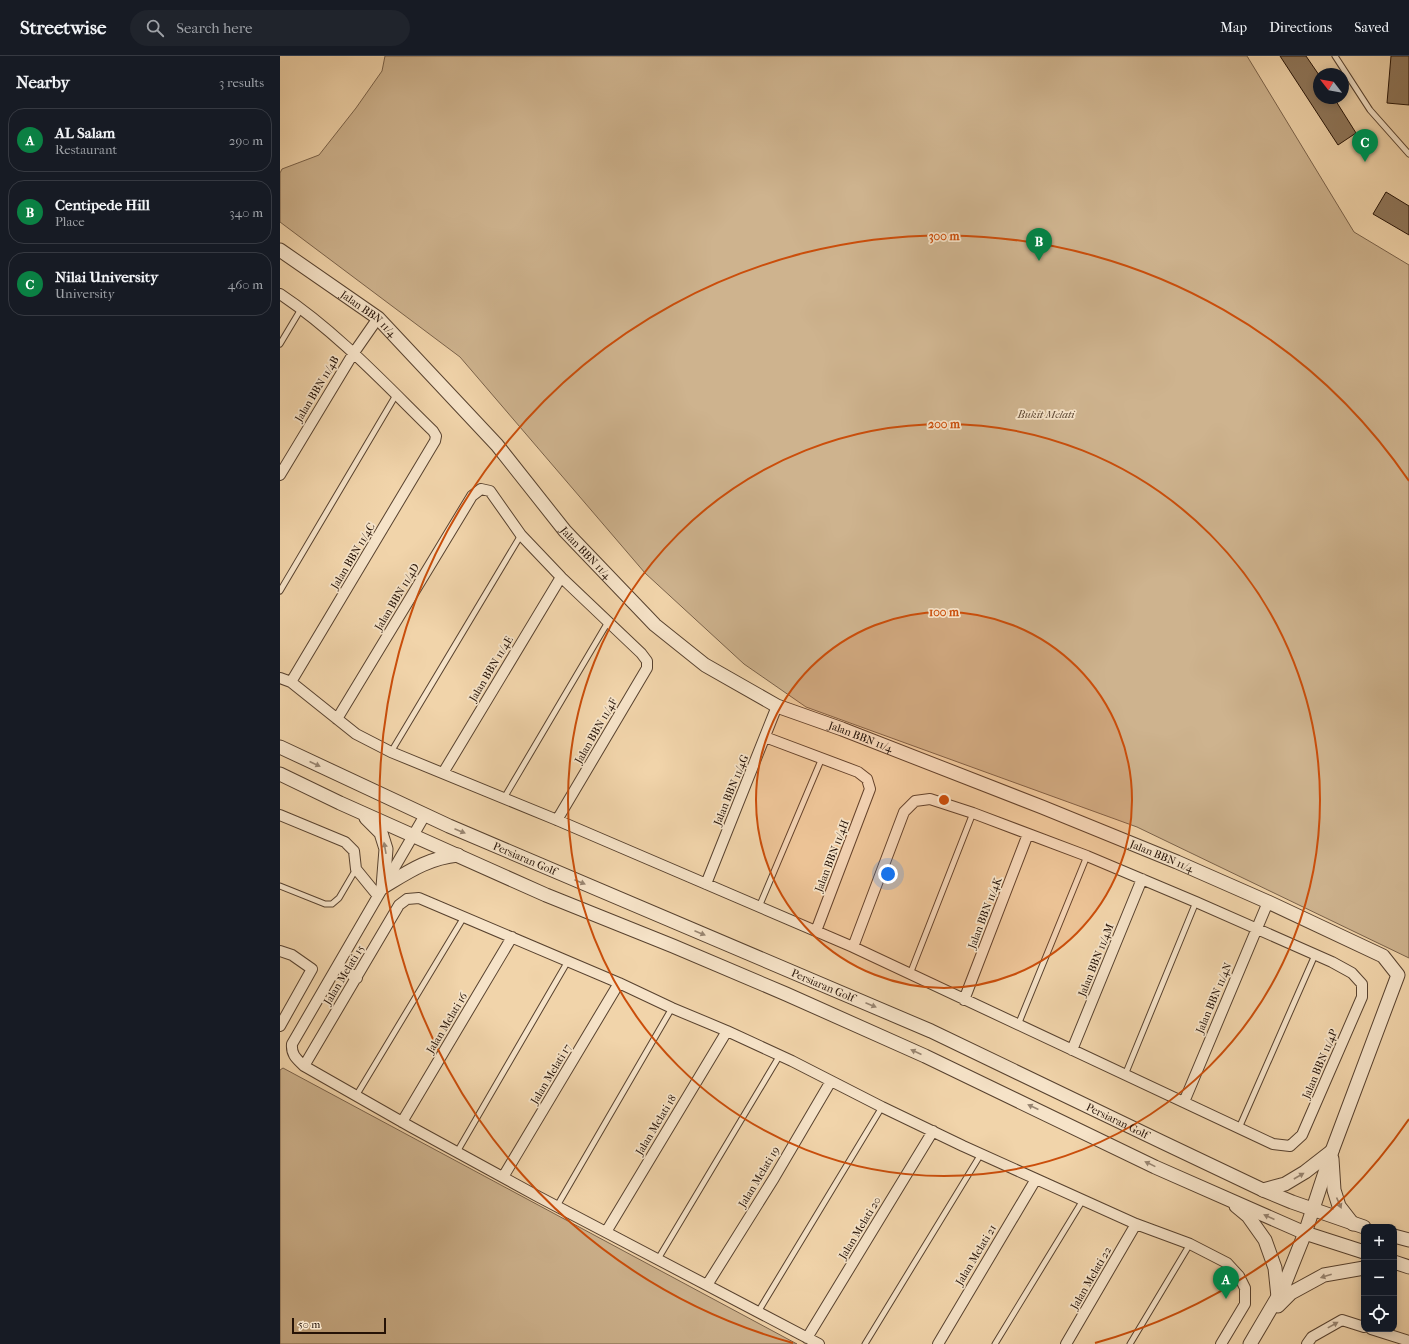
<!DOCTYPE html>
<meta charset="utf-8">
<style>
:root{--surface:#171b24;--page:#20242c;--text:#f1f3f6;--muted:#9ea1a6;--line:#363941;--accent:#0b8043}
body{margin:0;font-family:"IM FELL French Canon",serif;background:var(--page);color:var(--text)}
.controls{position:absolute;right:12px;bottom:12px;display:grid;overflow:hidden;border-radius:8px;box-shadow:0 2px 10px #0003}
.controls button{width:36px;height:36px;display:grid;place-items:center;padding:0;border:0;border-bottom:1px solid var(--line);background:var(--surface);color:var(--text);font:20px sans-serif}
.compass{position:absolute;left:1033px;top:12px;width:36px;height:36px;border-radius:50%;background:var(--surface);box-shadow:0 2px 10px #0003;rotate:301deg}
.scale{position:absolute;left:12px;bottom:10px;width:94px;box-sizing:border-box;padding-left:4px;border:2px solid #251206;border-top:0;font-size:11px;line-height:14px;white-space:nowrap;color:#251206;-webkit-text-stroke:3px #f6e3c8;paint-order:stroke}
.you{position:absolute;left:608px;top:818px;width:14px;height:14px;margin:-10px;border:3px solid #fff;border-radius:50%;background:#1a73e8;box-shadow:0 0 0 6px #1a73e833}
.badge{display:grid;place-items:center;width:26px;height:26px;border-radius:50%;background:var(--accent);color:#fff;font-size:13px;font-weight:700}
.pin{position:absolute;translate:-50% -33px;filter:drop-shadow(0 1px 2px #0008)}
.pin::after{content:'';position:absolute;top:21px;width:14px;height:12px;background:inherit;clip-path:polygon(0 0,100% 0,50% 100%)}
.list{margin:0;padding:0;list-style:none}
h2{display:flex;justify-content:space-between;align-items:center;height:52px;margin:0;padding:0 16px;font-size:17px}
h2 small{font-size:13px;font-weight:400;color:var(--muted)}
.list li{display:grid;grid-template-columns:26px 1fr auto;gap:12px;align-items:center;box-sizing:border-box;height:64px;margin:0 8px 8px;padding:0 8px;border:1px solid var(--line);border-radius:16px}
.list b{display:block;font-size:15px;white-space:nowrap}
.list p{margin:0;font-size:13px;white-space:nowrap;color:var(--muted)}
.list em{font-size:13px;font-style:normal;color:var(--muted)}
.icon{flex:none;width:22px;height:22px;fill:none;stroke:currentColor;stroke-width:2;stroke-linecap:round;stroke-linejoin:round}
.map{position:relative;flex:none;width:1129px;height:1288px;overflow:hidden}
header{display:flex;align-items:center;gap:24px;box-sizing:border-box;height:56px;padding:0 20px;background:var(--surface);border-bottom:1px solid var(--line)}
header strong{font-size:19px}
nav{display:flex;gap:22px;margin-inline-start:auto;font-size:14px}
.search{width:280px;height:36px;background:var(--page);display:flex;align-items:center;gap:10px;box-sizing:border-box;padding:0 14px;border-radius:22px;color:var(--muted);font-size:15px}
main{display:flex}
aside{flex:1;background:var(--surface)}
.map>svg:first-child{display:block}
.green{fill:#ceb38e;stroke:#7a624a}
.building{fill:#8f775b;stroke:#251206}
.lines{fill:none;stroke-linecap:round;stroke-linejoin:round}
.service-casing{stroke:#58422f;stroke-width:7}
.minor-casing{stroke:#58422f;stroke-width:12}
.tertiary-casing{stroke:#58422f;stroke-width:15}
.service{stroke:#f6e3c8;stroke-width:5}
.minor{stroke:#f6e3c8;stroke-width:10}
.tertiary{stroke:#f6e3c8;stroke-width:13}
.oneway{fill:#988571}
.ring{fill:none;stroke:#cb4e0b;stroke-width:2}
.labels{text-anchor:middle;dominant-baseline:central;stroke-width:3.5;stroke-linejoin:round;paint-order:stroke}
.street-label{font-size:11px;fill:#251206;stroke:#f6e3c8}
.park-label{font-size:11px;font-style:italic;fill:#604a36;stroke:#f6e3c8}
.centre{fill:#cb4e0b;stroke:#f6e3c8;stroke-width:2}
.ring-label{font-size:12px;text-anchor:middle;font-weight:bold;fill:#cb4e0b;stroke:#f6e3c8;stroke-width:3.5;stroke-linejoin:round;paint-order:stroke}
</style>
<header>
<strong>Streetwise</strong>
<div class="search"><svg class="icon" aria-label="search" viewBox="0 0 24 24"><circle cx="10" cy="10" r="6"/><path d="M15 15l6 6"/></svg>Search here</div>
<nav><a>Map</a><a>Directions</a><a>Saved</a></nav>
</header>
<main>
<aside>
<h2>Nearby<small>3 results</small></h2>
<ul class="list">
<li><span class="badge">A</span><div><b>AL Salam</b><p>Restaurant</p></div><em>290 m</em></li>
<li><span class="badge">B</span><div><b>Centipede Hill</b><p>Place</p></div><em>340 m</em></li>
<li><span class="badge">C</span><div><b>Nilai University</b><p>University</p></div><em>460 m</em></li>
</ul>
</aside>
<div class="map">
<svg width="1129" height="1288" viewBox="0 0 1129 1288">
<rect width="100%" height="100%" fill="#f1d4aa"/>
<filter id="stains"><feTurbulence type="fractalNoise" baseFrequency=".005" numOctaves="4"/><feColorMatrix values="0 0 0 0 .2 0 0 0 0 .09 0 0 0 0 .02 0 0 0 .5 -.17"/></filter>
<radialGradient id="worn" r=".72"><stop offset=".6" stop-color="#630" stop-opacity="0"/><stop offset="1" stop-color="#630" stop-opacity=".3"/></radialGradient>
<path class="green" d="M105 0H967L1074 176 1129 209V902L857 771 526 651 464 608 365 517 180 301 0 166V117L2 113 39 99 76 52 102 15Z
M3 1012 517 1288H0V1014Z"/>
<path class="building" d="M1000 0H1026L1039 19V42H1054L1076 77 1058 89Z
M1111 0H1129V49L1107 47Z
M1106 136 1129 150V179L1093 158Z"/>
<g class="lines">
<defs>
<path id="service" d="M1055 0 1090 54 1129 98
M0 288 21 253
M0 535 116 339
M111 696 241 479
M224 742 328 566
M0 830 45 848H52L59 842 76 813
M479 851 542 702
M630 918 693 757
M738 969 807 800
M845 1019 916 846
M76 1040 184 861
M959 1072 1035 899
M177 1096 288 905
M277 1150 392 952
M378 1203 500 999
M478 1256 602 1051
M585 1288 701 1098
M715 1288 803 1144
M850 1288 910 1188"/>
<path id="minor" d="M0 238C57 276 105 328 153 375L156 380 155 385 11 626
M0 419 73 298 98 262
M0 622 11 626 76 678 111 696 277 764 573 891 993 1088 1010 1090 1022 1079 1082 941V928L1072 917 1052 906 916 846 807 800 693 757 650 743 635 745 624 756 573 891
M57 663 192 440 201 433 210 435 241 479 281 521 361 597 367 605V612L277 764
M485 681 578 716 587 723 590 733 536 875
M163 717 281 521
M0 759 65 786 74 795 76 813 98 840
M145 759 12 988C11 999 17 1003 24 1010L131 1071 259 1141 539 1288
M426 828 497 650
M0 895 12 899 32 913 0 970
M58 910 77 922
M684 944 748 778
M792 994 862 823
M24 1010 119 849 127 843 139 842 339 927 392 952 447 975 512 1005 602 1051 683 1090 856 1168 910 1188 947 1207 959 1220 965 1232V1248L941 1288
M904 1046 988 846
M122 1066 232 881
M223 1121 339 927
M326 1176 447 975
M427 1229 494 1122 551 1025
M1091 1273 1129 1285
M527 1282 653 1075
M658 1288 756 1123
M786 1288 856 1168
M1027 1288 1032 1281 1062 1264 1084 1271"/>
<g id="tertiary">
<path id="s1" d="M0 194 98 262 217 389 285 475 375 569 425 609 497 650 562 673 762 751 897 806 988 846 1103 900 1118 919 1052 1095 1025 1177 1003 1232 970 1288"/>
<path id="s2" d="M0 691 169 770 651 975 882 1086 983 1134 1012 1146 1084 1171"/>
<path d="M0 718 60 747 266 839 393 890 506 938 645 1000 875 1111 1025 1177 1084 1196"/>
<path d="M86 762 101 777 106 793 103 831"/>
<path d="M103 831C128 816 148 802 178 799"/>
<path d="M1052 1103 1054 1134 1059 1150 1073 1168"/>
<path d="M983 1134 1005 1128 1025 1116 1052 1095"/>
<path d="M956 1150 968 1160 985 1184 995 1212 998 1241"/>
<path d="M1114 1180 1129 1184"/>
<path d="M1114 1206 1129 1211"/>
<path d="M998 1250 1011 1237 1044 1219 1084 1212"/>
</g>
</defs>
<use href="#service" class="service-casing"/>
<use href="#minor" class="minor-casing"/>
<use href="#tertiary" class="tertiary-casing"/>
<use href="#service" class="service"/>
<use href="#minor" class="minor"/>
<use href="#tertiary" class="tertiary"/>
</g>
<defs><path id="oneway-solid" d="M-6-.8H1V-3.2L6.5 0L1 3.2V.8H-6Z"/></defs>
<g class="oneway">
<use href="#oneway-solid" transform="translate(35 708) rotate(25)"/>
<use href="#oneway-solid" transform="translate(180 775) rotate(23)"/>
<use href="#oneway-solid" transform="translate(105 792) rotate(-100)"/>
<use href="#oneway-solid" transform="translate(300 826) rotate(23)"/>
<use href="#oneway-solid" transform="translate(420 877) rotate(23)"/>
<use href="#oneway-solid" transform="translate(591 949) rotate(23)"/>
<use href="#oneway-solid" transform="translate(636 996) rotate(-156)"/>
<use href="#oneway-solid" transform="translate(753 1051) rotate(-155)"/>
<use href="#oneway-solid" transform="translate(870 1108) rotate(-154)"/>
<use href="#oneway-solid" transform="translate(1019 1120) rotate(-30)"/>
<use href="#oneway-solid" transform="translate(1059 1147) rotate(66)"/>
<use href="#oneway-solid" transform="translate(989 1161) rotate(-156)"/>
<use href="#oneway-solid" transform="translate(1046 1220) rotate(162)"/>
<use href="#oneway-solid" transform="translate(1053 1269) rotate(-29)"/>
</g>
<circle cx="664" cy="744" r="188" fill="#cb4e0b" fill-opacity=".12"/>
<g class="ring">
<circle cx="664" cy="744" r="188"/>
<circle cx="664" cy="744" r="376"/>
<path d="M1129 1063A564 564 0 0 1 815 1287M513 1287A564 564 0 1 1 1129 425"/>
</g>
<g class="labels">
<g class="street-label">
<text stroke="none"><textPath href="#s1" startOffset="109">Jalan BBN 11/4</textPath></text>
<text transform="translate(37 333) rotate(-59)">Jalan BBN 11/4B</text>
<text stroke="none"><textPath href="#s1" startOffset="433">Jalan BBN 11/4</textPath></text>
<text transform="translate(73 500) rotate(-59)">Jalan BBN 11/4C</text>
<text transform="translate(117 541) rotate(-59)">Jalan BBN 11/4D</text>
<text transform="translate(211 613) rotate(-59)">Jalan BBN 11/4E</text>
<text transform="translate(316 675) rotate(-60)">Jalan BBN 11/4F</text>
<text stroke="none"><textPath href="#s1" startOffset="769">Jalan BBN 11/4</textPath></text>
<text transform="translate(451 734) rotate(-68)">Jalan BBN 11/4G</text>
<text transform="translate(552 800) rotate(-69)">Jalan BBN 11/4H</text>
<text stroke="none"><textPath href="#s1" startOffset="1093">Jalan BBN 11/4</textPath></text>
<text stroke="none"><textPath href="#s2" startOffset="269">Persiaran Golf</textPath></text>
<text transform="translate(705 857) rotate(-69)">Jalan BBN 11/4K</text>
<text transform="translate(816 904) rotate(-68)">Jalan BBN 11/4M</text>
<text transform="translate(64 919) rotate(-59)">Jalan Melati 15</text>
<text stroke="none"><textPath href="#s2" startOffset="593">Persiaran Golf</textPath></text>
<text transform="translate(934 942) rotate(-67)">Jalan BBN 11/4N</text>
<text transform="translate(167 967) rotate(-59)">Jalan Melati 16</text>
<text transform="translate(1040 1008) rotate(-67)">Jalan BBN 11/4P</text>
<text transform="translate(271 1018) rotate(-59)">Jalan Melati 17</text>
<text stroke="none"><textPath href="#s2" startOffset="917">Persiaran Golf</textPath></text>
<text transform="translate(376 1069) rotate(-59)">Jalan Melati 18</text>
<text transform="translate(479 1121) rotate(-59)">Jalan Melati 19</text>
<text transform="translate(580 1172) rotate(-59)">Jalan Melati 20</text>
<text transform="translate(696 1199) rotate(-59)">Jalan Melati 21</text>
<text transform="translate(811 1222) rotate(-60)">Jalan Melati 22</text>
</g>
<g class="park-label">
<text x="766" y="358">Bukit Melati</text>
</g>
</g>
<circle cx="664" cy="744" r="6" class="centre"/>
<g class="ring-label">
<text x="664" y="184">300 m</text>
<text x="664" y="372">200 m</text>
<text x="664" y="560">100 m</text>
</g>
<rect width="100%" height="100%" filter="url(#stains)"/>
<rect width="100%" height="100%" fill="url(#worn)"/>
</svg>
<div class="controls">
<button>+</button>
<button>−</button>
<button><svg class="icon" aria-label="locate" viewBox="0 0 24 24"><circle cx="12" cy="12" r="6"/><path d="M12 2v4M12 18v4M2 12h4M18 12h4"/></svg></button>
</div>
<svg class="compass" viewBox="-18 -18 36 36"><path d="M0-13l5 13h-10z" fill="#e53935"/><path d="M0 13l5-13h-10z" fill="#9ea1a6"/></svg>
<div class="scale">50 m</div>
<div class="you"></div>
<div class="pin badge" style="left:946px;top:1243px">A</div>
<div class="pin badge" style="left:759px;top:205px">B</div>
<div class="pin badge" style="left:1085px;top:106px">C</div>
</div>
</main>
